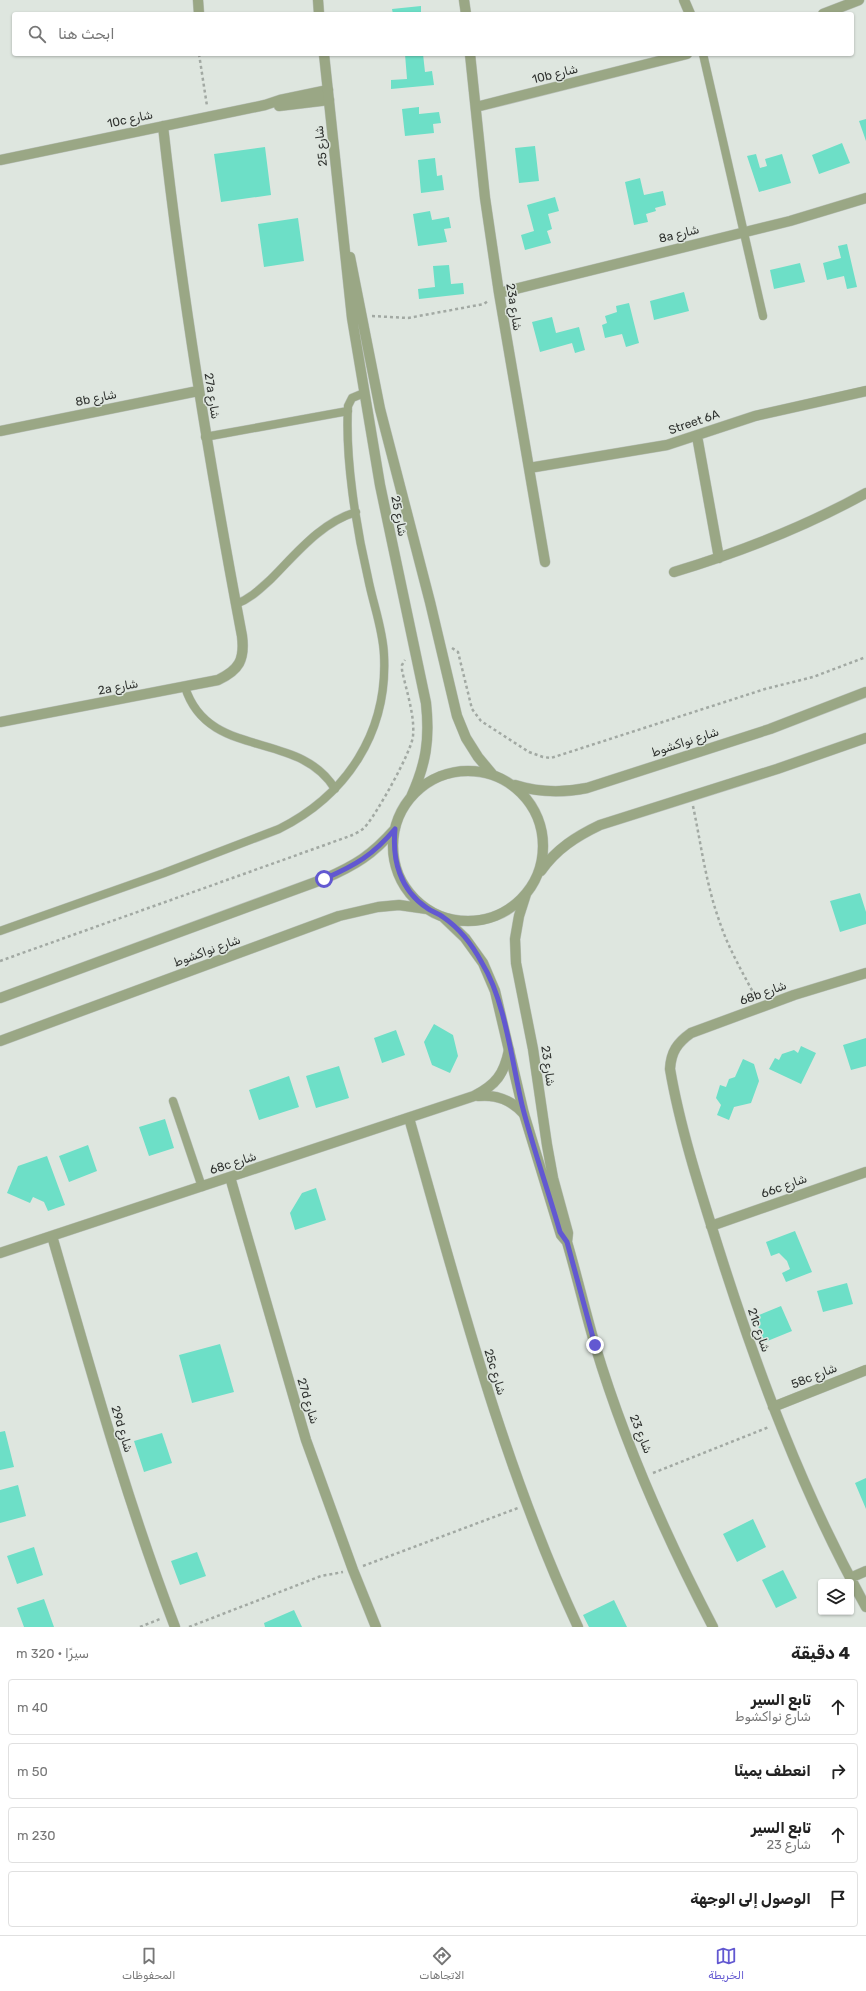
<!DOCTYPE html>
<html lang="ar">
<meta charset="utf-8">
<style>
:root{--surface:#fff;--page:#f2f2f2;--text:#222;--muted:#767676;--line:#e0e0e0;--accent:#6258d1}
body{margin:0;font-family:Rubik,Cairo,sans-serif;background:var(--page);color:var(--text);direction:rtl}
.controls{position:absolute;right:12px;bottom:12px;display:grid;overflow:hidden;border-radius:4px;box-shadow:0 1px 3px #0004}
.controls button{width:36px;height:36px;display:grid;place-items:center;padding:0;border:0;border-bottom:1px solid var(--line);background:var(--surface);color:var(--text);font:20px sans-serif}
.stop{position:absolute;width:12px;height:12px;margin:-9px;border:3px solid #6258d1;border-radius:50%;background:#fff}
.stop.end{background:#6258d1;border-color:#fff;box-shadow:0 1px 4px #0008}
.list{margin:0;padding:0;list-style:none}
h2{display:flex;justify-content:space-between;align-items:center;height:52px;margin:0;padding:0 16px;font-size:17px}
h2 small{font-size:13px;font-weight:400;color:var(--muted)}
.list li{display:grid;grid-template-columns:26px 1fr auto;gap:12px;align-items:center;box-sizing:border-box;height:56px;margin:0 8px 8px;padding:0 8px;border:1px solid var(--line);border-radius:4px}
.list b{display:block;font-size:15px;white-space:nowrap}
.list p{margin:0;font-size:13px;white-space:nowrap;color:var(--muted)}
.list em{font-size:13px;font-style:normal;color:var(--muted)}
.icon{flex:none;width:22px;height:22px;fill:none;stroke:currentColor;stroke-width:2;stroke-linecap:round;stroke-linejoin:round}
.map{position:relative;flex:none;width:866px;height:1627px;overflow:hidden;direction:ltr}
.search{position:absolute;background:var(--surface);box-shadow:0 1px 3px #0004;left:12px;right:12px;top:12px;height:44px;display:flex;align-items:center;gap:10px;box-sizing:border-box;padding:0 14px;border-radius:4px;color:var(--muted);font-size:15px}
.sheet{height:308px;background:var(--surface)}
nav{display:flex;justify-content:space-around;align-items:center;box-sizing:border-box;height:56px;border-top:1px solid var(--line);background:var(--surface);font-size:11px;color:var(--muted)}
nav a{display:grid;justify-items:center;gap:2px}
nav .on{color:var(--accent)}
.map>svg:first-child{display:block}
.building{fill:#6ddfc7}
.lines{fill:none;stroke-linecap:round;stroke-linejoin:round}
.service-casing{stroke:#bbc2bc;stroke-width:9}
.minor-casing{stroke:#bbc2bc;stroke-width:11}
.tertiary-casing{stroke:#bbc2bc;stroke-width:11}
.path{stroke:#a2a9a3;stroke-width:2.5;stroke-dasharray:3 3;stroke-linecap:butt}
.service{stroke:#9aa785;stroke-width:8}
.minor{stroke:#9aa785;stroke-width:10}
.tertiary{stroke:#9aa785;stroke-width:10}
.route{stroke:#6258d1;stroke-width:5}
.labels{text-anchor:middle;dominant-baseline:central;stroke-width:3;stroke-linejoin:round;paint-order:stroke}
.street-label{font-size:12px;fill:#2f322f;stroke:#dee6df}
</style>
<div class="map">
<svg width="866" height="1627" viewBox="0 0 866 1627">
<rect width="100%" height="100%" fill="#dee6df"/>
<path class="building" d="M421 6V14H393L392 9Z
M405 54H423L425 72 432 71 434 85 391 89V80L407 79Z
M419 107V114L439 112 441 123 433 124 434 133 405 136 402 109Z
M866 119V141L859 121Z
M842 143 850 163 819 174 812 155Z
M535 146 539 181 519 183 515 148Z
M265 147 271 195 221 202 214 154Z
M756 154 760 168 767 166 765 159 782 154 791 183 759 192 747 156Z
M435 158 437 176 442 175 444 190 421 193 418 160Z
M640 178 644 195 663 191 666 205 655 208 656 211 646 214 648 222 634 225 625 182Z
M555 197 559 211 548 214 552 229 547 231 551 243 525 250 521 235 534 231 527 205Z
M430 211 432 220 449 217 451 228 444 229 447 242 418 246 413 214Z
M298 218 304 261 264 267 258 224Z
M847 244 857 287 847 289 844 276 827 280 823 263 841 258 838 246Z
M800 263 805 282 774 289 770 270Z
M449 265 451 284 463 283 464 294 419 299 418 289 435 287 433 266Z
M684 292 689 311 654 320 650 301Z
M629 303 639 343 626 347 622 334 605 338 602 325 607 323 605 316 617 312 616 306Z
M552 317 556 333 579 327 585 350 575 353 572 343 540 352 532 322Z
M860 893 866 912V924L840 932 830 901Z
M434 1024 453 1035 458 1056 450 1073 432 1065 424 1042Z
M396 1030 405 1055 382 1063 374 1038Z
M866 1038V1066L851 1070 843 1045Z
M801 1046 816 1053 801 1084 769 1069 775 1058 779 1060 782 1054 794 1050 798 1053Z
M743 1059 754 1064 759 1081 751 1103 734 1107 729 1120 717 1115 721 1105 716 1098 720 1085 726 1087 729 1079 735 1077Z
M339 1066 349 1098 316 1108 306 1076Z
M289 1076 299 1107 259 1120 249 1090Z
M165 1119 174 1148 149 1156 139 1127Z
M88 1145 97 1171 69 1182 59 1156Z
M47 1156 65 1205 48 1211 44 1202 33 1197 30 1203 7 1193 18 1166Z
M316 1188 326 1220 295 1230 290 1213 302 1193Z
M795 1231 812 1272 786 1282 782 1273 790 1269 787 1261 779 1253 771 1256 766 1242Z
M847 1283 853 1304 823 1312 817 1291Z
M781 1306 792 1331 765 1342 754 1317Z
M220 1344 234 1392 192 1403 179 1355Z
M5 1431 14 1467 0 1470V1432Z
M162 1433 172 1463 144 1472 134 1441Z
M866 1478V1509L855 1483Z
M18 1485 26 1516 0 1523V1490Z
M753 1519 766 1547 737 1562 723 1534Z
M34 1547 43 1575 17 1584 7 1556Z
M197 1552 206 1576 180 1585 171 1561Z
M783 1570 797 1598 776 1608 762 1580Z
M44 1599 54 1627H24L17 1608Z
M614 1600 627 1627H589L583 1615Z
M294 1610 302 1627H265L264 1623Z"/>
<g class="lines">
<defs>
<path id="service" d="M703 54 763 316
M205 437 348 411
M236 604C250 599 260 589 271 579 296 554 320 523 356 512
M185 687C208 761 299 729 335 789
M0 931 164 873 279 829C347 795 388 732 384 655 383 629 373 604 368 578 356 527 345 458 348 406L352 398 364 393
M173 1101 202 1187"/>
<path id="minor" d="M198 0 199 14
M464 0 466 14
M684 0 690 14
M823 14 859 0
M470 54 485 198 499 293 545 562
M279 106 329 100
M476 107 687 54
M0 160 265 105 280 100 328 90
M499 293 790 221 866 198
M0 431 198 391
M697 436 719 558
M529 468 667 445 755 416 866 391
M674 572C740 552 805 527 866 493
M0 722 218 680C239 670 245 660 242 636 210 467 182 297 163 126
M866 973 794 995 691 1033C677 1043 671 1052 670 1069 680 1128 701 1193 719 1250 758 1373 803 1494 866 1607
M478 1096C497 1094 511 1100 524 1114
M409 1118C458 1290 502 1464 578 1627
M230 1177 306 1440 353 1570 376 1627
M711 1226 866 1172
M52 1236C90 1367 126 1499 175 1627
M0 1253 474 1096C496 1085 504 1074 509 1050
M773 1407 866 1370
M850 1578 866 1571"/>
<path id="tertiary" d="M318 0 319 14
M324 54 352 318 380 485 426 703C430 740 426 764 411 797
M350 257 380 409 430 602 457 716 466 738 478 757 493 775
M393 846a75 75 0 1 1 150 0a75 75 0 1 1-150 0Z
M515 785C540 793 562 793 587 788L770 729 866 692
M541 871C556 849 577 836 600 825L777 769 866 738
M526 894 519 916 515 939 516 963 533 1049 547 1145 553 1178 568 1233 567 1242C577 1276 585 1311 595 1345 624 1442 666 1537 713 1627
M443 917 465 938 483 963 495 991 524 1114 561 1235 567 1242
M0 998 324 879C356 865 372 855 395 829
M0 1041 339 916 378 907 399 905 427 909"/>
</defs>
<use href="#service" class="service-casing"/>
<use href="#minor" class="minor-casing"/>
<use href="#tertiary" class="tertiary-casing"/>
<path class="path" d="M199 54 207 106
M372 316 408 318 484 304 488 301
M452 648 458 652 472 709 481 721 529 752 543 757 551 758 765 689 813 677 866 657
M693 806C701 844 706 884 719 920 728 948 743 973 756 998
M0 961 350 836C355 834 361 831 365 827 376 815 412 751 413 736 415 715 406 690 402 670V665L405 660
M653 1473 769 1427
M363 1566 518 1508
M140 1627 160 1619
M189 1627 321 1576 343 1572"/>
<use href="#service" class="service"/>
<use href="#minor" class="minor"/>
<use href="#tertiary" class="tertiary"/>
</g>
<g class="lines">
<path class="route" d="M324 879C356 865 373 855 395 829 392 860 400 890 427 908 432 912 438 913 443 917 459 928 473 946 482 963 505 1000 512 1062 522 1105 533 1148 548 1190 560 1232L567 1242 595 1345"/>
</g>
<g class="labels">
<g class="street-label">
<text transform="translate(555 74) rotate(-14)">10b شارع</text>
<text transform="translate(130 119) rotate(-12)">10c شارع</text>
<text transform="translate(321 146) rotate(-96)">شارع 25</text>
<text transform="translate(679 234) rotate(-14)">8a شارع</text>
<text transform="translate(514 307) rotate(81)">23a شارع</text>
<text transform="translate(212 396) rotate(81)">27a شارع</text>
<text transform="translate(96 398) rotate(-11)">8b شارع</text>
<text transform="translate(694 422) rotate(-19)">Street 6A</text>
<text transform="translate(399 516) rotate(79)">شارع 25</text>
<text transform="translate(118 687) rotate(-11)">2a شارع</text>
<text transform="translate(685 742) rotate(-18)">شارع نواكشوط</text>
<text transform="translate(207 951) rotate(-20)">شارع نواكشوط</text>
<text transform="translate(763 993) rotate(-20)">68b شارع</text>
<text transform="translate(548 1066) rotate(82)">شارع 23</text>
<text transform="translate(233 1163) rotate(-18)">68c شارع</text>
<text transform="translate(784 1186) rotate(-20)">66c شارع</text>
<text transform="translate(759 1330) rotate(71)">21c شارع</text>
<text transform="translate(495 1372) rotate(73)">25c شارع</text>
<text transform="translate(814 1376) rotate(-22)">58c شارع</text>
<text transform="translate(308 1401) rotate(73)">27d شارع</text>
<text transform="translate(122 1429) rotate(73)">29d شارع</text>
<text transform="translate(641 1434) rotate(68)">شارع 23</text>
</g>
</g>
</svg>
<div class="controls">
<button><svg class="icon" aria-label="layers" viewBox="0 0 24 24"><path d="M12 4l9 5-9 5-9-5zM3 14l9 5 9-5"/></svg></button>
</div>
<div class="stop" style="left:324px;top:879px"></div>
<div class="stop end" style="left:595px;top:1345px"></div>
<div class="search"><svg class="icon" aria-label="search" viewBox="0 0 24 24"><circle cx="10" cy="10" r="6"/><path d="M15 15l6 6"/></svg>ابحث هنا</div>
</div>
<section class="sheet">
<h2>4 دقيقة<small>سيرًا · 320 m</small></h2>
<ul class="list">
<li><svg class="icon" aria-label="ahead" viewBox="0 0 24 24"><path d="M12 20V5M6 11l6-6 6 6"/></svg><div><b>تابع السير</b><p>شارع نواكشوط</p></div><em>40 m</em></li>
<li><svg class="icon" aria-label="right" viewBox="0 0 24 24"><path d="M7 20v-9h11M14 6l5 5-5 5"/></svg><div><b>انعطف يمينًا</b></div><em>50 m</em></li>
<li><svg class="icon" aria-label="ahead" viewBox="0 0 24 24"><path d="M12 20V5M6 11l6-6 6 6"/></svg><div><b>تابع السير</b><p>شارع 23</p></div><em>230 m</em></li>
<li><svg class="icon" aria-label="arrive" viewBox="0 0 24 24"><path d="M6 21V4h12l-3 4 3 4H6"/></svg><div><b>الوصول إلى الوجهة</b></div></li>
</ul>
</section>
<nav>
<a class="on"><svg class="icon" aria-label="map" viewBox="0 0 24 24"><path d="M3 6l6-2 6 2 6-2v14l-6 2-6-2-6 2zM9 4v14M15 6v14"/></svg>الخريطة</a>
<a><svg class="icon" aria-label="directions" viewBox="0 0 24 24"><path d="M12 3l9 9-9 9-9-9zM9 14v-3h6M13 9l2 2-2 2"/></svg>الاتجاهات</a>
<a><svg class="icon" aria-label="saved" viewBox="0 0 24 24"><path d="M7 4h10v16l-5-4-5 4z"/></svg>المحفوظات</a>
</nav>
